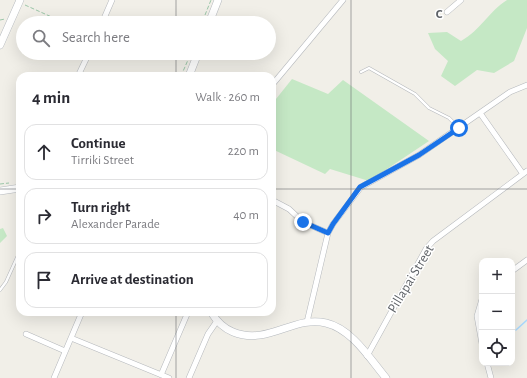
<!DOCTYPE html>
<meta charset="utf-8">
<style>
:root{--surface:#fff;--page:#f2f2f3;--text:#2b2b33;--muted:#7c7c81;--line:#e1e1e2}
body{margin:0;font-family:"Alegreya Sans",sans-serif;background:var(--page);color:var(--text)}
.controls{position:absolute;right:12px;bottom:12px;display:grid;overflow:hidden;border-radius:8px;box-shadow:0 4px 16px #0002}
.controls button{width:36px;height:36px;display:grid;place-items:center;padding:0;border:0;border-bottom:1px solid var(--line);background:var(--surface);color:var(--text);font:20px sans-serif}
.stop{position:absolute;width:12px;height:12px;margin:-9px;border:3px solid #1a73e8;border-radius:50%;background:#fff}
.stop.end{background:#1a73e8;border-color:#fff;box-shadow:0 1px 4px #0008}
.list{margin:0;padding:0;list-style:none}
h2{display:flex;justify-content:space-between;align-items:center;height:52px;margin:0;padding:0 16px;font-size:17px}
h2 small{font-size:13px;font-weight:400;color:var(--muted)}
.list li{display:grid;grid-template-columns:26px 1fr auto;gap:12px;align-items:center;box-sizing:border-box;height:56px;margin:0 8px 8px;padding:0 8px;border:1px solid var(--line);border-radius:12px}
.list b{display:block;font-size:15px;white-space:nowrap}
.list p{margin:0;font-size:13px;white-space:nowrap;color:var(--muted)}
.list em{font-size:13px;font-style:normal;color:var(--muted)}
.icon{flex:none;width:22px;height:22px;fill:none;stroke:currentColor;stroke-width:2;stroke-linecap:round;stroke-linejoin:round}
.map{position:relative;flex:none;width:527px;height:378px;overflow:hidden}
.search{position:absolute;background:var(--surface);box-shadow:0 4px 16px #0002;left:16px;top:16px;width:260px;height:44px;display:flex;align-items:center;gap:10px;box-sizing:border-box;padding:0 14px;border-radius:22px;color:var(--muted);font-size:15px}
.panel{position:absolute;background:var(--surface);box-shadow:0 4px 16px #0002;left:16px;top:72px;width:260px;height:244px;border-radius:12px}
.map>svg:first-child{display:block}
.green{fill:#c5e8c5}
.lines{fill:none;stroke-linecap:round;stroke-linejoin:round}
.stream{stroke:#aadaff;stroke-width:1.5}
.lane-casing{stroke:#b5b8bc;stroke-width:3.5}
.street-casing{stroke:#b5b8bc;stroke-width:6}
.secondary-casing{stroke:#b6babf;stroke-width:8}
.path{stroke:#9cc7a9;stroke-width:1;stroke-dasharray:4 2;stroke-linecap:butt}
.lane{stroke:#fff;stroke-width:2.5}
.street{stroke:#fff;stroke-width:5}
.secondary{stroke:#fff;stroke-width:7}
.route{stroke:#1a73e8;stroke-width:5}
.grid{fill:none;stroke:#5f6368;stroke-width:1;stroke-opacity:0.55}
.labels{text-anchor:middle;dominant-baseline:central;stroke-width:3;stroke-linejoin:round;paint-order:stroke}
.street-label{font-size:14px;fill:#5f6368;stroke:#fff}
.grid-label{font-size:13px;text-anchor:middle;font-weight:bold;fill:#5f6368;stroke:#fff;stroke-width:3;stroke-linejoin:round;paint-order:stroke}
</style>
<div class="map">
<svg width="527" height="378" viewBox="0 0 527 378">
<rect width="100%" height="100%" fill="#f1efe8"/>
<path class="green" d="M507 0H527V28L514 61 494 73 477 70 455 86 441 76 448 61 435 49 428 33 447 32 461 41C481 30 489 11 507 0Z
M292 79 328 94 343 80 429 141 369 181 330 169 325 174 272 149V104Z
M3 228 7 236 0 243V229Z"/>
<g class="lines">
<path class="stream" d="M516 330 527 320"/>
<defs>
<path id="lane" d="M361 72 369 68 415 94 429 108 449 118 459 128
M0 290 6 282 20 251"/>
<path id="street" d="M447 12 461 0
M102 23 112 0
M78 76 89 53
M272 85 343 0
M480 113 523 174
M272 200 289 209 303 222 328 233
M512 271 527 260
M482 299 477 316 482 344
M307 322 328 233 333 224 361 187 419 155 510 92 527 85
M26 334 65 351
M71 338 169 378
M367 356 426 249 433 241 527 171
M487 363 491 378
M161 375 188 312
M54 378 82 312
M189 378 208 334 217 321"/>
<path id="secondary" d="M209 23 218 0
M0 45 20 0
M189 76 198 53
M0 191 20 188
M211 312C217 322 223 328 233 332 268 346 294 315 326 323 352 329 370 359 386 378"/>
</defs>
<use href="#lane" class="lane-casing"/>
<use href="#street" class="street-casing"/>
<use href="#secondary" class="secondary-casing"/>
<path class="path" d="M25 5 65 23
M205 15 211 0
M0 20 5 19
M181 76 191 53
M0 184 9 183"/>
<use href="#lane" class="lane"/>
<use href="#street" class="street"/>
<use href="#secondary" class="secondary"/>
</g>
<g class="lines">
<path class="route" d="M303 222 328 233 333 224 360 187 419 155 459 128"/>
</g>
<path class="grid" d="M176 0V23M351 0V378M176 53V76M0 189H20M272 189H527M176 312V378"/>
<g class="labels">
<g class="street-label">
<text transform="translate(411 279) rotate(-59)">Pillapai Street</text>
</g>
</g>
<g class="grid-label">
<text x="439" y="18">C</text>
</g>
</svg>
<div class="controls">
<button>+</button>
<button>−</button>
<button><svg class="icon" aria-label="locate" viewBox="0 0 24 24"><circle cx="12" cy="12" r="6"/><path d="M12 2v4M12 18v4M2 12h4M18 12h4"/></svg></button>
</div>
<div class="stop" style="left:459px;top:128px"></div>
<div class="stop end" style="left:303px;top:222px"></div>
<div class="search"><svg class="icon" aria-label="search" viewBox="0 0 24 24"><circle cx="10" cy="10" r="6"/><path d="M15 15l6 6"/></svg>Search here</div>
<section class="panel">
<h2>4 min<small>Walk · 260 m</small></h2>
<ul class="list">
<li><svg class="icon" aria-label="ahead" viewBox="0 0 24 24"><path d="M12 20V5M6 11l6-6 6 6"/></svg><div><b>Continue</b><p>Tirriki Street</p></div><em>220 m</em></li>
<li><svg class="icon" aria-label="right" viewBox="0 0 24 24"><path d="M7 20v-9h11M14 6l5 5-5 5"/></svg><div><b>Turn right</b><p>Alexander Parade</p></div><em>40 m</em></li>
<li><svg class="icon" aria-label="arrive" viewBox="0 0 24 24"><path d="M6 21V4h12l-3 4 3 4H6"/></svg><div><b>Arrive at destination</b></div></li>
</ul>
</section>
</div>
